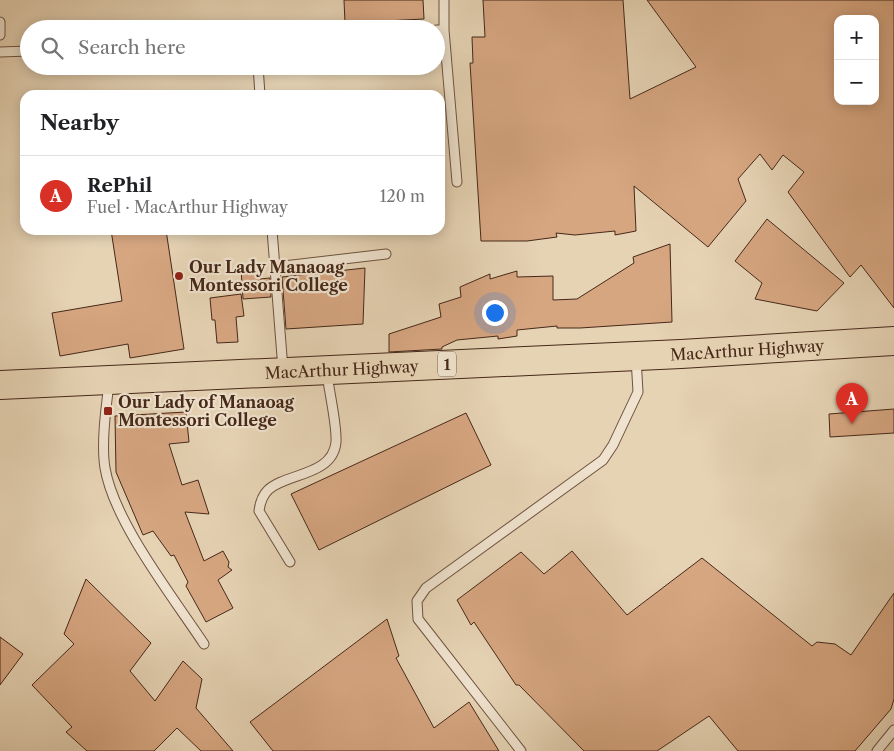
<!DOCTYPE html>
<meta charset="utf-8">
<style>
:root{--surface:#fff;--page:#f2f2f2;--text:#202124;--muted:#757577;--line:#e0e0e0;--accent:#d93025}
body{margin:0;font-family:"Libre Caslon Text",serif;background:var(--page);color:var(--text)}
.controls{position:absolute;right:15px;top:15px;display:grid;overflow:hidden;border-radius:10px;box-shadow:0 2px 12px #0003}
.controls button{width:45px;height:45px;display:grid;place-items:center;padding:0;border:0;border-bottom:1px solid var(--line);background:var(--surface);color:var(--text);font:25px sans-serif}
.you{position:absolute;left:494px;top:312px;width:18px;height:18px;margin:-12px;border:4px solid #fff;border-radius:50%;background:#1a73e8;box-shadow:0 0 0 8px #1a73e833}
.badge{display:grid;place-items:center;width:32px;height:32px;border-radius:50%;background:var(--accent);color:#fff;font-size:16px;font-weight:700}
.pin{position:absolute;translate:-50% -41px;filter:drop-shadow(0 1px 2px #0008)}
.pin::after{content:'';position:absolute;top:26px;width:18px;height:15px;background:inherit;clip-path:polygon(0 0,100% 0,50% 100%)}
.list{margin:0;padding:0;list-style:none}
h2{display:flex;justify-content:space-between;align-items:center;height:65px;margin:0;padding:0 20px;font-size:21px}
h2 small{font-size:16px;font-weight:400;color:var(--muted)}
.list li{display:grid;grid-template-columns:32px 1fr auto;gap:15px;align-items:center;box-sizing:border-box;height:80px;padding:0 20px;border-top:1px solid var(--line)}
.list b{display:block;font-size:19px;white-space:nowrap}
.list p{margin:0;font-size:16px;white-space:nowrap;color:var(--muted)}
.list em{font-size:16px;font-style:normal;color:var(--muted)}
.icon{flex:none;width:28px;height:28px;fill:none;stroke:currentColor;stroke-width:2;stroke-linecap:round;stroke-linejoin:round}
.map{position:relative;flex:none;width:894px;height:751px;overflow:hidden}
.search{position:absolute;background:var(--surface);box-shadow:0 2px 12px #0003;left:20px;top:20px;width:425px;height:55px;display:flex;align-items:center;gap:12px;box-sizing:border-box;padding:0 18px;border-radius:28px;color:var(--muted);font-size:19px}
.panel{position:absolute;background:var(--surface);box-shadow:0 2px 12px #0003;left:20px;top:90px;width:425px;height:145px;border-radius:15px}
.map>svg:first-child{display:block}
.building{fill:#d6a681;stroke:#462819;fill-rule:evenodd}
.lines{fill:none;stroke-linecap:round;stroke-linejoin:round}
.lane-casing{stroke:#6e5340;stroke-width:11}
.highway-casing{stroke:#462819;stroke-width:30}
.lane{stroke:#efe2ce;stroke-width:9}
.highway{stroke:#e6d3b4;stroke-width:28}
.poi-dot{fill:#8f2418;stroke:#efe2ce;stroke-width:2}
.labels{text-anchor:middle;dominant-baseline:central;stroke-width:4.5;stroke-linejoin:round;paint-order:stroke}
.shield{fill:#efe2ce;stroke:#79604f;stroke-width:1}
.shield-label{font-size:15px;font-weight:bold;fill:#462819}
.poi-label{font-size:16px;font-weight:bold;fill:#462819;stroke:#efe2ce;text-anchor:start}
.street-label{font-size:16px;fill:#462819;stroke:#efe2ce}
</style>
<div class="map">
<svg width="894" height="751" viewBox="0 0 894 751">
<rect width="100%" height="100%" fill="#e6d3b4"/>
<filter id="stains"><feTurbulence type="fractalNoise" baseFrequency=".004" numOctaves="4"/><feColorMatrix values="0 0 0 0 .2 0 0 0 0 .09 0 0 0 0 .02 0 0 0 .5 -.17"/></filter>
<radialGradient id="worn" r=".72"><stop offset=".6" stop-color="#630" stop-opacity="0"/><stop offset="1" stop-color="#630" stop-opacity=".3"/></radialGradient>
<path class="building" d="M344 0H423L424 19 345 23Z
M483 0H623L630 99 696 67 647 0H894V308L861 265 850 277 788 192 804 172 783 155 772 170 760 154 738 179 746 201 708 247 634 186 636 231 615 235V231L575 235 556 233 557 237 527 241H481L470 63H473L472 37H485ZM838 19H875V101H838Z
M767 219 844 283 817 311 755 299 762 283 735 261Z
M111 230H166L184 349 130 358 128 344 60 356 52 313 122 301Z
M670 244 672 322 580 328H557V326L517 330V336L498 339V336L457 340 442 347V349L389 352V334L441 317 439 304 461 297 460 287 490 274V279L517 271V277L553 276V300L577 299 634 263 633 257Z
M260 267V279L270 278 271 297 243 299 241 269Z
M365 268 363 324 286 329 282 277Z
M241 294 244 316 236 317 238 342 217 343 215 320H212L210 298Z
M894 409V433L830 437 829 414Z
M186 412 189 442 169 444 182 485 198 480 209 514 185 512 204 561 223 551 229 562 228 567 232 570 218 580 233 608 206 622 186 586 188 582 174 555 171 556 153 531 143 535 116 472 115 416Z
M466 413 491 465 319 550 291 494Z
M572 551 627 615 702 558 812 646 817 642 835 644 851 655 894 593V699L891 709 855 751H738L709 716 657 751H584L519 685H516L474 622 471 625 457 600 521 552 544 574Z
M86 579 151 643 130 671 155 701 183 661 202 679 196 708 233 751H201L177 728 154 751H87L66 732 72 727 32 685 74 644 64 634Z
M387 619 399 656 396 658 434 728 469 702 499 751H273L250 722Z
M0 637 23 654 0 685Z"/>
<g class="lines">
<defs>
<path id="lane" d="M444 0V30
M0 22V35
M436 30H444L457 182
M0 52 29 51
M258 66 260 95
M272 230 283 369
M275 267 386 254
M109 384C106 407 101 444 105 468 114 522 173 597 204 644
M290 562 259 511C260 503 262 496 268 490 286 473 333 476 336 442 337 424 329 392 327 373
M521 751 418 619 417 601 426 588 603 460 613 445 638 392 636 358
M877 751 894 730"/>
<g id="highway">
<path id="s1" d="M0 385 681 354 894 341"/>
</g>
</defs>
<use href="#lane" class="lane-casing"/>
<use href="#highway" class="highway-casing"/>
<use href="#lane" class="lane"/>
<use href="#highway" class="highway"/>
</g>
<g class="poi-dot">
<circle cx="179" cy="276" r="5"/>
<rect x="103" y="406" width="10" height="10" rx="2.5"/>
</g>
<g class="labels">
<rect class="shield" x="438" y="351.5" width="18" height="25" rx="4"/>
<g class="shield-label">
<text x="447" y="364">1</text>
</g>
<g class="poi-label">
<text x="189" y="267">Our Lady Manaoag<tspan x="189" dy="18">Montessori College</tspan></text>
<text x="118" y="402">Our Lady of Manaoag<tspan x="118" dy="18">Montessori College</tspan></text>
</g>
<g class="street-label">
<text stroke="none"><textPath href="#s1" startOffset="748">MacArthur Highway</textPath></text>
<text stroke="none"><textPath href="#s1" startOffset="342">MacArthur Highway</textPath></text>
</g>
</g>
<rect width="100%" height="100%" filter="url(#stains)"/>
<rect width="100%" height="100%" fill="url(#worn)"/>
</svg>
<div class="controls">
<button>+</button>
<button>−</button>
</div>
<div class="you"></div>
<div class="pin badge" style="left:852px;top:424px">A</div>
<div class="search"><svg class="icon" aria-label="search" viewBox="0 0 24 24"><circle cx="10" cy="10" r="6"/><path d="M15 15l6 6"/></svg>Search here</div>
<section class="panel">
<h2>Nearby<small></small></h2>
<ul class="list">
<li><span class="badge">A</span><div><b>RePhil</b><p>Fuel · MacArthur Highway</p></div><em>120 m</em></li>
</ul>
</section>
</div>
